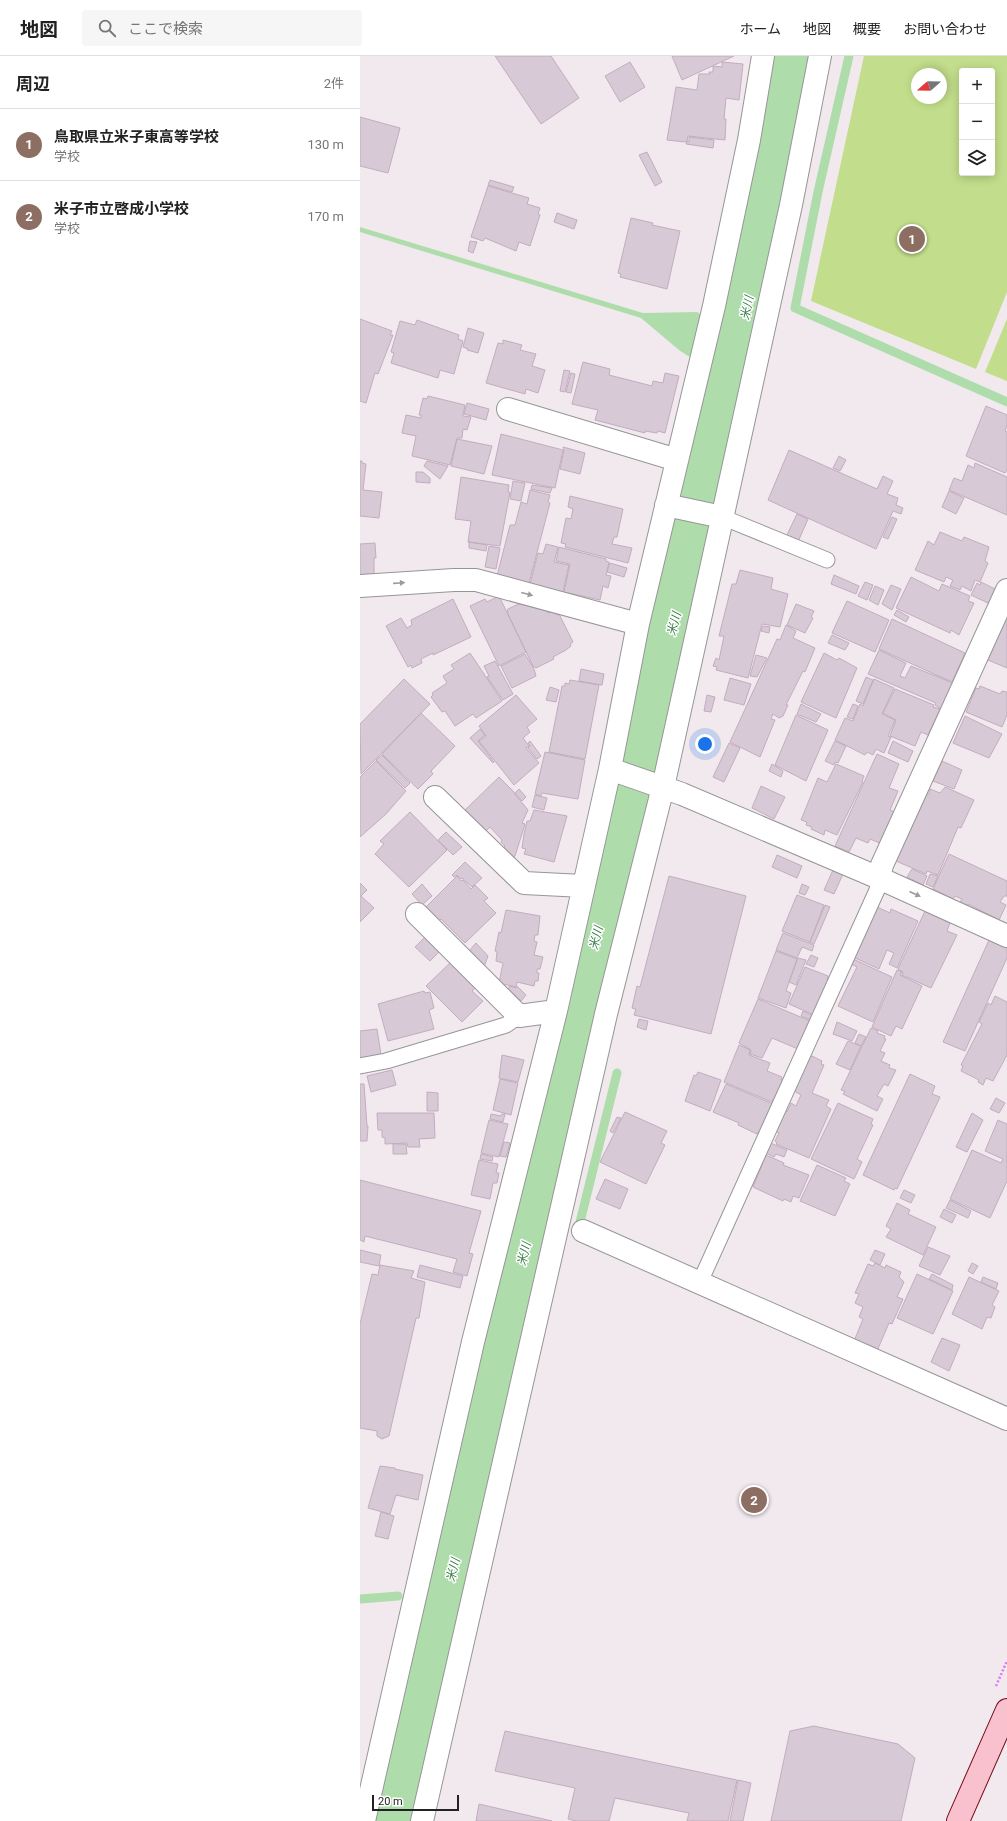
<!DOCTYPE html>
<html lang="ja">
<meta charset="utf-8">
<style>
:root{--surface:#fff;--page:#f6f6f6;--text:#222;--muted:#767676;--line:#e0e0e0;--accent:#9407cc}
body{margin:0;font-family:Roboto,"Noto Sans JP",sans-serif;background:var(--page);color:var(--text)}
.controls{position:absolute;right:12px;top:12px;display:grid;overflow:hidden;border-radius:4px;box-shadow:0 2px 10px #0003}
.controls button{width:36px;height:36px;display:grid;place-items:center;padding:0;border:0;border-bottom:1px solid var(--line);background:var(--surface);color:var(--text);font:20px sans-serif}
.compass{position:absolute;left:551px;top:12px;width:36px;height:36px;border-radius:50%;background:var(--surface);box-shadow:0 2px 10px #0003;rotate:250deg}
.scale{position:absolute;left:12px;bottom:10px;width:87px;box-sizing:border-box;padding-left:4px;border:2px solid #222;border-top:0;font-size:11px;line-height:14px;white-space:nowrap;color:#222;-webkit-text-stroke:3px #fff;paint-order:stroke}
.you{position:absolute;left:345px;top:688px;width:14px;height:14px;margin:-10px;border:3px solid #fff;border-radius:50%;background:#1a73e8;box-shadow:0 0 0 6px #1a73e833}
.badge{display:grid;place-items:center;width:26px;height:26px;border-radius:50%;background:var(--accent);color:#fff;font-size:13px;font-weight:700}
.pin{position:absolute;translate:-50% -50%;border:2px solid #fff;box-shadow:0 1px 4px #0006}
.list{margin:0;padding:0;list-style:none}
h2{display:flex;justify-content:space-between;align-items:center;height:52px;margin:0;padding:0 16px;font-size:17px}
h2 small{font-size:13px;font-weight:400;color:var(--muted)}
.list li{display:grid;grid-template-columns:26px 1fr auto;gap:12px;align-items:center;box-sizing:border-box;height:72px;padding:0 16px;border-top:1px solid var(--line)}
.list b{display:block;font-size:15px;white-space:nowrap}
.list p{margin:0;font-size:13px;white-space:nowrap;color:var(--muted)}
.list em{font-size:13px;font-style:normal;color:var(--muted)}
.icon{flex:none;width:22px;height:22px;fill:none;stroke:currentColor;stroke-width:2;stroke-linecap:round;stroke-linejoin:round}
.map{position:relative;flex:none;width:647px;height:1765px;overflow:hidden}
header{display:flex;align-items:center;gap:24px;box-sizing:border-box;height:56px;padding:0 20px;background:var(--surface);border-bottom:1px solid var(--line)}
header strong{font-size:19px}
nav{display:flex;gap:22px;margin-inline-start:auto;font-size:14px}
.search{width:280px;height:36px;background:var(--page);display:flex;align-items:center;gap:10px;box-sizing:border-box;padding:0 14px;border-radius:4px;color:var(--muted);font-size:15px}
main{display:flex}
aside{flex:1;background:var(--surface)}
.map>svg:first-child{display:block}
.pitch{fill:#c2dd8b;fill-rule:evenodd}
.water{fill:#aeddab}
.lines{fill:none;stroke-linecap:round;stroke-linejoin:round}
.stream{stroke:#aeddab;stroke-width:9}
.river{stroke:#aeddab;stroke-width:52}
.building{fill:#d8c9d6;stroke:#c3acbf}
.lane-casing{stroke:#969696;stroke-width:17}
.street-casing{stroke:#969696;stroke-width:24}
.secondary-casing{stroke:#78091d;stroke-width:24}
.path{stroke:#de76f5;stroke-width:2.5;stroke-dasharray:2 2;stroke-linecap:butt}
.lane{stroke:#fff;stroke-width:15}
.street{stroke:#fff;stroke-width:22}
.secondary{stroke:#f8c1cd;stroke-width:22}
.oneway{fill:#9c9c9c}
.labels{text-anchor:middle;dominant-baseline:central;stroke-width:3;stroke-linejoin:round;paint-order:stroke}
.water-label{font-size:12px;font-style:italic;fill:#3d804c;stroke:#fff}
</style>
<header>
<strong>地図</strong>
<div class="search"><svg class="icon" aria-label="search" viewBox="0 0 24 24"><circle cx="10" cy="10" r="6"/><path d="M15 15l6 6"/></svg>ここで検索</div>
<nav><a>ホーム</a><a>地図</a><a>概要</a><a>お問い合わせ</a></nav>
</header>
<main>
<aside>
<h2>周辺<small>2件</small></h2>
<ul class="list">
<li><span class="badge" style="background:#8d6e63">1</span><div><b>鳥取県立米子東高等学校</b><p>学校</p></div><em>130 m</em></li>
<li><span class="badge" style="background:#8d6e63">2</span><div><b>米子市立啓成小学校</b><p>学校</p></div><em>170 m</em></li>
</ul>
</aside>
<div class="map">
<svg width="647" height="1765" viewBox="0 0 647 1765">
<rect width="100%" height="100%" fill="#f1e9ee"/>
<path class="pitch" d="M504 0H647V236L616 313 451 245ZM602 15H632V117H602ZM557 18H581V42H557Z
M647 263V325L625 316Z"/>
<path class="water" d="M0 171 283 257 337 256 365 275 354 308 328 300 319 294 281 262 0 176Z"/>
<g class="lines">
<path class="stream" d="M489 0 458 136 435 252 647 346
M350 288 376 298
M220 1166 257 1017
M0 1543 38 1540"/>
<path class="river" d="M36 1765 218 972 258 786 279 709 357 398 438 0"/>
</g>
<path class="building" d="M135 0H191L219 42 181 68Z
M312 0H374L322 24Z
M270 6 285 31 260 46 245 20Z
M362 6 383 8 379 44 366 42 364 63H366L365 84 328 80 327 85 325 86 307 84 316 31 337 34 339 18H350L349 16H353V10L362 11Z
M0 61 40 72 28 117 0 110Z
M329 81 354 84 353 92 326 88 327 85 329 86Z
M287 96 302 126 295 130 279 99Z
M130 124 154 131 152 136 128 129Z
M128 130 169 142 167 148 180 152 178 158 180 159 170 190 159 186 156 195 125 182 123 185 111 181Z
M197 157 217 164 214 173 194 166Z
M271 162 293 167 292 169 320 175 307 233 260 221 261 218 258 217Z
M110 185 117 186 113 197 108 195Z
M0 263 32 275 30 279H33L18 318 15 317 6 347 0 345Z
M57 264 99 279 98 283 103 285 94 318 80 314 78 322 31 307 34 297 31 296 40 265 55 269Z
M108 272 124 277 118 297 107 294 108 293 103 291Z
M143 284 162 289 160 294 176 298 172 310 185 314 178 337 166 333 165 338 126 327 138 287 143 288Z
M223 306 250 313 249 319 292 330 293 325 303 327 305 317 319 320 305 377 298 375 297 377 285 375V377L235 364 238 354 212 348Z
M204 314 210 315 205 336 200 335Z
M211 317 215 318 211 337 206 336Z
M68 340 105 349 103 360 111 361 107 374 103 373 102 382H97L90 409 52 400 56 380 42 377 46 359 61 362V359H59L63 342 67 343Z
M107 347 129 353 126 364 104 358Z
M626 350 647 359V369L645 375 647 376V414L645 417 606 400Z
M141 378 203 394 195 432 132 419Z
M97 383 132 390 124 418 91 410Z
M203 391 225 397 220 418 200 413 204 394Z
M429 394 517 433 523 420 533 425 527 438 538 442 536 449 543 452 541 458 533 455 516 493 408 444Z
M479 400 486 404 480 415 473 412Z
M0 405H2V407L6 408 3 434 22 436 19 462 0 460Z
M67 405 88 410 80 423 64 410Z
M615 407 647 421V459L589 434 594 422 602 425 608 409 614 412Z
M56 416H63L70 422V427L56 426Z
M101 421 149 429 148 436H150L140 490 108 486 111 465 95 463Z
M153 425 165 427 161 445 150 443Z
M172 429 192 432 190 437 171 433Z
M170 434 190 439 188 446 190 447 169 527 137 520 150 469H155L161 446 167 448Z
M589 435 604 442 596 458 582 451Z
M210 440 263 453 257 481H254L252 488 272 492 268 507 205 491 206 488 201 487 206 462 211 463 213 453 208 451Z
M437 458 448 463 437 488 425 483Z
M532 461 537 463 528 483 523 481Z
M580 476 602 485 604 481 629 491 625 505 628 507 620 526 615 524 611 535 602 530 600 534 590 530 593 524 586 521 584 526 555 514 568 485 574 489Z
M109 486 127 489 126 495 109 492Z
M15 487 16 502H14V520L0 521V488Z
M186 488 198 491 194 506 209 509 203 536 170 528 178 497 183 498Z
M129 490 140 492 136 513 125 511Z
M199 491 246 503V505L249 506 246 519 251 520 248 532 243 530 240 544 204 536 210 508 196 505Z
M250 507 267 512 264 521 247 516Z
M380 514 413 522 411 533 428 538 420 571 402 568 388 622 356 614 357 611 353 610 356 602 359 604 364 580H359L372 528H376Z
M474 519 499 530 496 538 471 528Z
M551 521 579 535 582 528 610 540 608 545 614 547 599 579 591 574 590 577 536 552Z
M505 526 513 529 507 544 498 540Z
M621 526 637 534 630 548 611 539 617 527 620 529Z
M531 529 541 533 532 554 522 548Z
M515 530 524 534 518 549 509 544Z
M139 540 166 596 139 610 110 550 125 543 127 546Z
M93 543 111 581 73 599V597L61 603 62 607 52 612 51 609 48 611 26 570 41 562 47 572 52 569 51 564Z
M487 545 529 564 515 596 472 577Z
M163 546 186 552 188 557 194 555 197 559 199 558 213 586 210 588 211 590 206 594 193 601 194 603 176 612 173 610 147 556 148 553Z
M436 548 454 555 451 561 453 562 445 577 427 569Z
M537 554 549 561 546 566 534 559Z
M647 560V612L628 604Z
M532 563 605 597 592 626 519 593Z
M426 569 436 575 433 582 455 592 445 616 443 615 426 649H428L423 660 419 662 413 658 411 663 415 664 400 701 370 686 417 583 420 584Z
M403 570 410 571 409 577 401 575Z
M472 579 489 587 485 594 468 587Z
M519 594 546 607 540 620 545 622 551 610 593 627 581 653 575 649 576 647 508 618Z
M110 597 142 645 116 662 113 658 95 670 85 655 82 656 71 641 73 639 72 637 87 627 83 620 94 613 91 609Z
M464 597 477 604 479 602 497 612 476 662 441 646Z
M165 598 174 613 176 620 152 632 141 610Z
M396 599 407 602 397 621 390 620Z
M135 605 153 638 143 644 127 621 129 620 124 610Z
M221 613 244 618 242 629 219 625Z
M506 621 513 624 503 648 496 645Z
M370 622 391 628 384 649 364 644Z
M44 623 70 648 1 718 0 668Z
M514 623 534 632 522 658 535 664 528 680 531 681 524 697 516 693 513 699 507 696 505 699 475 684 485 662 493 665 500 648 503 650Z
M210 624 239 629 225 703 189 696 202 630H205V627L209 628Z
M620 630 640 638 642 635 647 636V659L642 671 606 656 616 632 619 633Z
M190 631 199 634 196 646 186 644Z
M535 633 574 649 573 651 580 653 568 679 561 676 555 690 530 680 536 664 523 657Z
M156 639 177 663 167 671 170 676 163 682 169 690 166 692 179 707 154 729 119 685 126 680 119 670Z
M347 639 355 641 351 656 344 655Z
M441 648 461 658 456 666 437 658Z
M493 648 498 650 493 663 487 661Z
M61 657 95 690 71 715 73 718 58 733 22 698Z
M436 659 468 674 446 725 415 709Z
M605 660 642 678 629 702 593 687Z
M120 673 125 679 118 685 134 706 133 707 110 682Z
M170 685 181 700 177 703 168 692 170 690 168 687Z
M475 685 486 690 478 707 475 706 474 709 465 705Z
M533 685 553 695 548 706 528 697Z
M369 687 380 692 364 726 353 721Z
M185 696 225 704 218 743 182 737 181 740 175 738Z
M517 698 539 708 529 732 538 735 530 754 535 756 522 788 510 783 508 787 496 782 489 796 475 790Z
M22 699 50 727 45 732 16 704Z
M16 705 46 735 26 758 0 781V721Z
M582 705 602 714 594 733 573 725Z
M412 708 423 715 421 721 409 715Z
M476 708 504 720 502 725 503 726 477 779 465 774 464 779 451 773 452 771 446 769 447 766 441 764 458 722 467 726Z
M139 721 154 736V737L168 754 162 767 165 768 155 800 152 803 142 793 145 790 141 786 142 784 130 771 126 775 122 771 120 772 104 755Z
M401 730 425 741 414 763 392 752Z
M585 731 614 744 601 772 598 771 578 819 567 815 566 818 536 805 567 738H569L570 733 580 737Z
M159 733 166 741 162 745 155 737Z
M175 739 187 742 184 754 172 751Z
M174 754 207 760 194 806 164 798 166 793 162 792 164 778 167 765H170Z
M50 756 87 794 49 831 15 798 24 788 20 785Z
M86 776 102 791 93 799 78 784Z
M589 798 647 825V840H644L640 846 646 849 639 864 608 848V850L600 846 602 843 595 840 593 843 573 833Z
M417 799 442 810 437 822 412 811Z
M105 806 122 822 112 831 102 822 101 823 97 819 94 821 92 819Z
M552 813 567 820 563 829 547 821Z
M473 814 483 818 474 838 464 834Z
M570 818 578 820 573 831 566 828Z
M97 820 101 825 103 824 111 833 115 829 128 842 124 845 136 857 105 887 81 863 79 865 65 852Z
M309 820 386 840 351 978 274 959 276 953 272 952 277 930 280 931Z
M0 827 7 834 1 840 14 852 0 866Z
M62 828 72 840 62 849 52 838Z
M442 828 449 831 445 839 439 837Z
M437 839 464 849 450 886 422 875Z
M465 849 470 851 454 888 450 886Z
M517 851 530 857 531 853 558 865 537 912 529 908 534 897 527 894 519 913 493 901Z
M146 854 180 860 178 879H175L174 885 177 886 174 899 183 901 180 913H177V917H179L178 925H175L174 930 157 926 156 931 139 927 143 907 136 905 137 896 135 895 139 876 141 877Z
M565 855 590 867 587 875 597 879 571 932 542 919 543 916 538 913Z
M423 877 454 889 452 895 442 891 437 902 416 894Z
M66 880 81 894 70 905 55 891Z
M629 884 647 892V902L605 995 583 986Z
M116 887 128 900 124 911 109 895Z
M416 895 437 903 426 935 431 937 426 952 398 942Z
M451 899 458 902 454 911 446 908Z
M438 902 446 904 436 929 429 926Z
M493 903 532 921 513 966 478 950 497 911 491 908Z
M92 905 116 931 112 935 123 945 102 966 66 930Z
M445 911 468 920 467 923H469L454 959 429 948Z
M537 914 542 916 540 919 562 930 542 973 536 970 531 980 512 971Z
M150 930 156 932 157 930 166 939 161 945 148 933Z
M64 935 65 937 70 936 74 952 69 954 74 973 28 985 18 948Z
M635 940 647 946V999L633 1025 626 1022 623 1029 618 1026 619 1024 601 1015 603 1010 601 1009 622 968 619 966 628 947 631 949Z
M398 943 450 965 438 993 412 982 402 1002 390 998 391 994 379 987Z
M443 955 453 960 451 964 441 960Z
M279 963 288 965 286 974 277 971Z
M477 966 497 975 492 985 473 978Z
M511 972 518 975 517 977 525 980 524 983H526L520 995 525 997 521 1005 530 1009 529 1012 536 1014 528 1030 524 1028 517 1040 523 1043 517 1055 483 1038 485 1035 481 1034Z
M17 973 21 999 0 1002V975Z
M499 978 506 981 501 990 495 987Z
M488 985 501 990 490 1014 476 1008Z
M379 989 390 994 389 999 410 1007 407 1015 422 1021 421 1024 424 1025 415 1045 413 1043 412 1046 364 1026Z
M142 999 164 1004 158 1026 139 1022Z
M452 1000 462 1005 461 1008 464 1009 452 1037 469 1044 466 1050 471 1053 449 1102 416 1088 417 1087 415 1085 419 1077 415 1075 424 1054 427 1056 431 1047 436 1050 441 1039 434 1035 448 1003Z
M32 1014 36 1029 11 1036 7 1020Z
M338 1016 361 1024 350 1055 325 1045 334 1019 336 1020Z
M550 1018 575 1030 572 1038 580 1041 537 1133 535 1132 534 1134 503 1119Z
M140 1023 158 1027 151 1059 133 1054Z
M0 1028H4L7 1070H8L7 1085H0Z
M366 1028 413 1048 400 1077 398 1076 397 1078 378 1069 379 1067 353 1056Z
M67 1036 78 1037V1055H67Z
M636 1042 645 1047 639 1057 630 1053Z
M478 1047 513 1063 511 1068 513 1069 497 1103 502 1106 494 1123 451 1103Z
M265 1056 307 1075 301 1087 305 1089 286 1128 240 1106Z
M17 1057H74L75 1082 59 1083 60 1091H48L47 1087 25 1088V1082L22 1081V1074H18Z
M612 1057 623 1064 607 1096 596 1091Z
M131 1058 141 1060 142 1058H145L143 1066 130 1063Z
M257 1061 261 1062 253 1077 250 1075Z
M129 1064 148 1068 139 1101 121 1097Z
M638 1064 647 1068V1125L630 1162 590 1143 612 1094 641 1107 643 1103 625 1095Z
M144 1086 150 1087 146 1101 140 1100Z
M408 1086 427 1094 424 1101 416 1098 414 1101 404 1096Z
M33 1088H46L47 1098H33Z
M121 1098 133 1101 132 1105 120 1103Z
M406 1099 424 1107 423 1109 449 1119 439 1142 433 1140 431 1146 424 1143 423 1145 393 1131Z
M119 1104 138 1108 136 1117H139L137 1127H133L130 1143 111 1139Z
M457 1109 486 1122 484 1125 490 1128 475 1160 440 1145Z
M245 1123 268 1133 260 1153 236 1143Z
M0 1124 121 1155 109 1197 113 1198 107 1220 93 1216 97 1203 5 1180 4 1186 0 1184Z
M544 1134 555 1139 551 1147 540 1142Z
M590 1144 611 1155 608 1162 586 1152Z
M537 1147 550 1154 548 1158 576 1171 563 1199 526 1181 531 1173 526 1170Z
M584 1153 596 1159 592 1167 580 1161Z
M568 1191 590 1200 580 1219 559 1210Z
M0 1194 21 1199 19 1210 0 1206Z
M515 1194 525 1198 520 1209 510 1204Z
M515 1207 525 1212 526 1209 541 1216 539 1221 544 1226 537 1241 543 1243 532 1268 529 1267 517 1295 494 1285 503 1263 499 1261 503 1251 495 1247 499 1238 495 1237 508 1208 513 1210Z
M612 1207 618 1210 613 1218 608 1215Z
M20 1209 54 1215 51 1222 65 1226 59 1262H56L29 1380 22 1383 17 1380V1375L0 1372V1268L12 1218 18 1219Z
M60 1209 103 1220 100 1232 57 1221Z
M557 1218 593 1235 573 1278 537 1262Z
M572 1218 593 1229 592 1234 569 1223Z
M609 1221 639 1235 632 1249 635 1251 631 1262 627 1261 622 1273 592 1258Z
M623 1221 638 1227 636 1233 621 1226Z
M582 1282 600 1289 589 1315 571 1306Z
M20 1410 35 1412V1413L63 1419 58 1444 36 1439 30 1458 8 1452Z
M21 1456 34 1460 28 1483 15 1480Z
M454 1670 538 1688 555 1702 541 1765H411L430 1675Z
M145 1675 377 1724 368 1765H327L329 1757 255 1742 249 1765H216L208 1763 215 1732 135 1715Z
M378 1724 391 1727 383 1765H370Z
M119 1748 192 1765H116Z"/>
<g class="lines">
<defs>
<path id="lane" d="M362 461 467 504
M0 1010 26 1005 146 969 159 960
M340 1226 517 834 519 822"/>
<path id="street" d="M148 353 317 404
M306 449 362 461
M0 530 94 524H116L278 568
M250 713 322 738 519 822 647 880
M75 741 164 827 223 830
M519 822 522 809 647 534
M57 858 159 960 196 955
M223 1175 647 1363
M4 1765 113 1286 196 955 250 713 278 568 354 250 389 84 403 0
M62 1765 246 958 303 731 431 149 460 0"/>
<path id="secondary" d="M598 1765 647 1654"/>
</defs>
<use href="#lane" class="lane-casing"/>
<use href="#street" class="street-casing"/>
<use href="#secondary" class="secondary-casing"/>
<path class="path" d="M636 1630 647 1605"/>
<use href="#lane" class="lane"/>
<use href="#street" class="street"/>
<use href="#secondary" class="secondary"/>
</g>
<defs><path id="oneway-solid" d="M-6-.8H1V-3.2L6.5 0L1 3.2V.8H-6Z"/></defs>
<g class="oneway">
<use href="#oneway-solid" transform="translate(39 527) rotate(-4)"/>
<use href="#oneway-solid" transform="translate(167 538) rotate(15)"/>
<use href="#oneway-solid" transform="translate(555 838) rotate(24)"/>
</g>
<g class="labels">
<g class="water-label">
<text transform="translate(387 252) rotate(-78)">米川</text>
<text transform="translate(314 568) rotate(-76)">米川</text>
<text transform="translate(236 882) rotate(-77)">米川</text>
<text transform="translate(164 1198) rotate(-77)">米川</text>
<text transform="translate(93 1514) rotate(-77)">米川</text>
</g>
</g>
</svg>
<div class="controls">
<button>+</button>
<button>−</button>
<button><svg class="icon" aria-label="layers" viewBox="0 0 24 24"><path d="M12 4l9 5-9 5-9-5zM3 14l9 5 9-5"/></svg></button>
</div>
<svg class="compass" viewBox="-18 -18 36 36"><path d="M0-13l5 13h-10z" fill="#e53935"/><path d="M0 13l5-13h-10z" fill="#767676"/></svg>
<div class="scale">20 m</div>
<div class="you"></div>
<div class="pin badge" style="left:552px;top:183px;background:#8d6e63">1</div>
<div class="pin badge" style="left:394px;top:1444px;background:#8d6e63">2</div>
</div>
</main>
